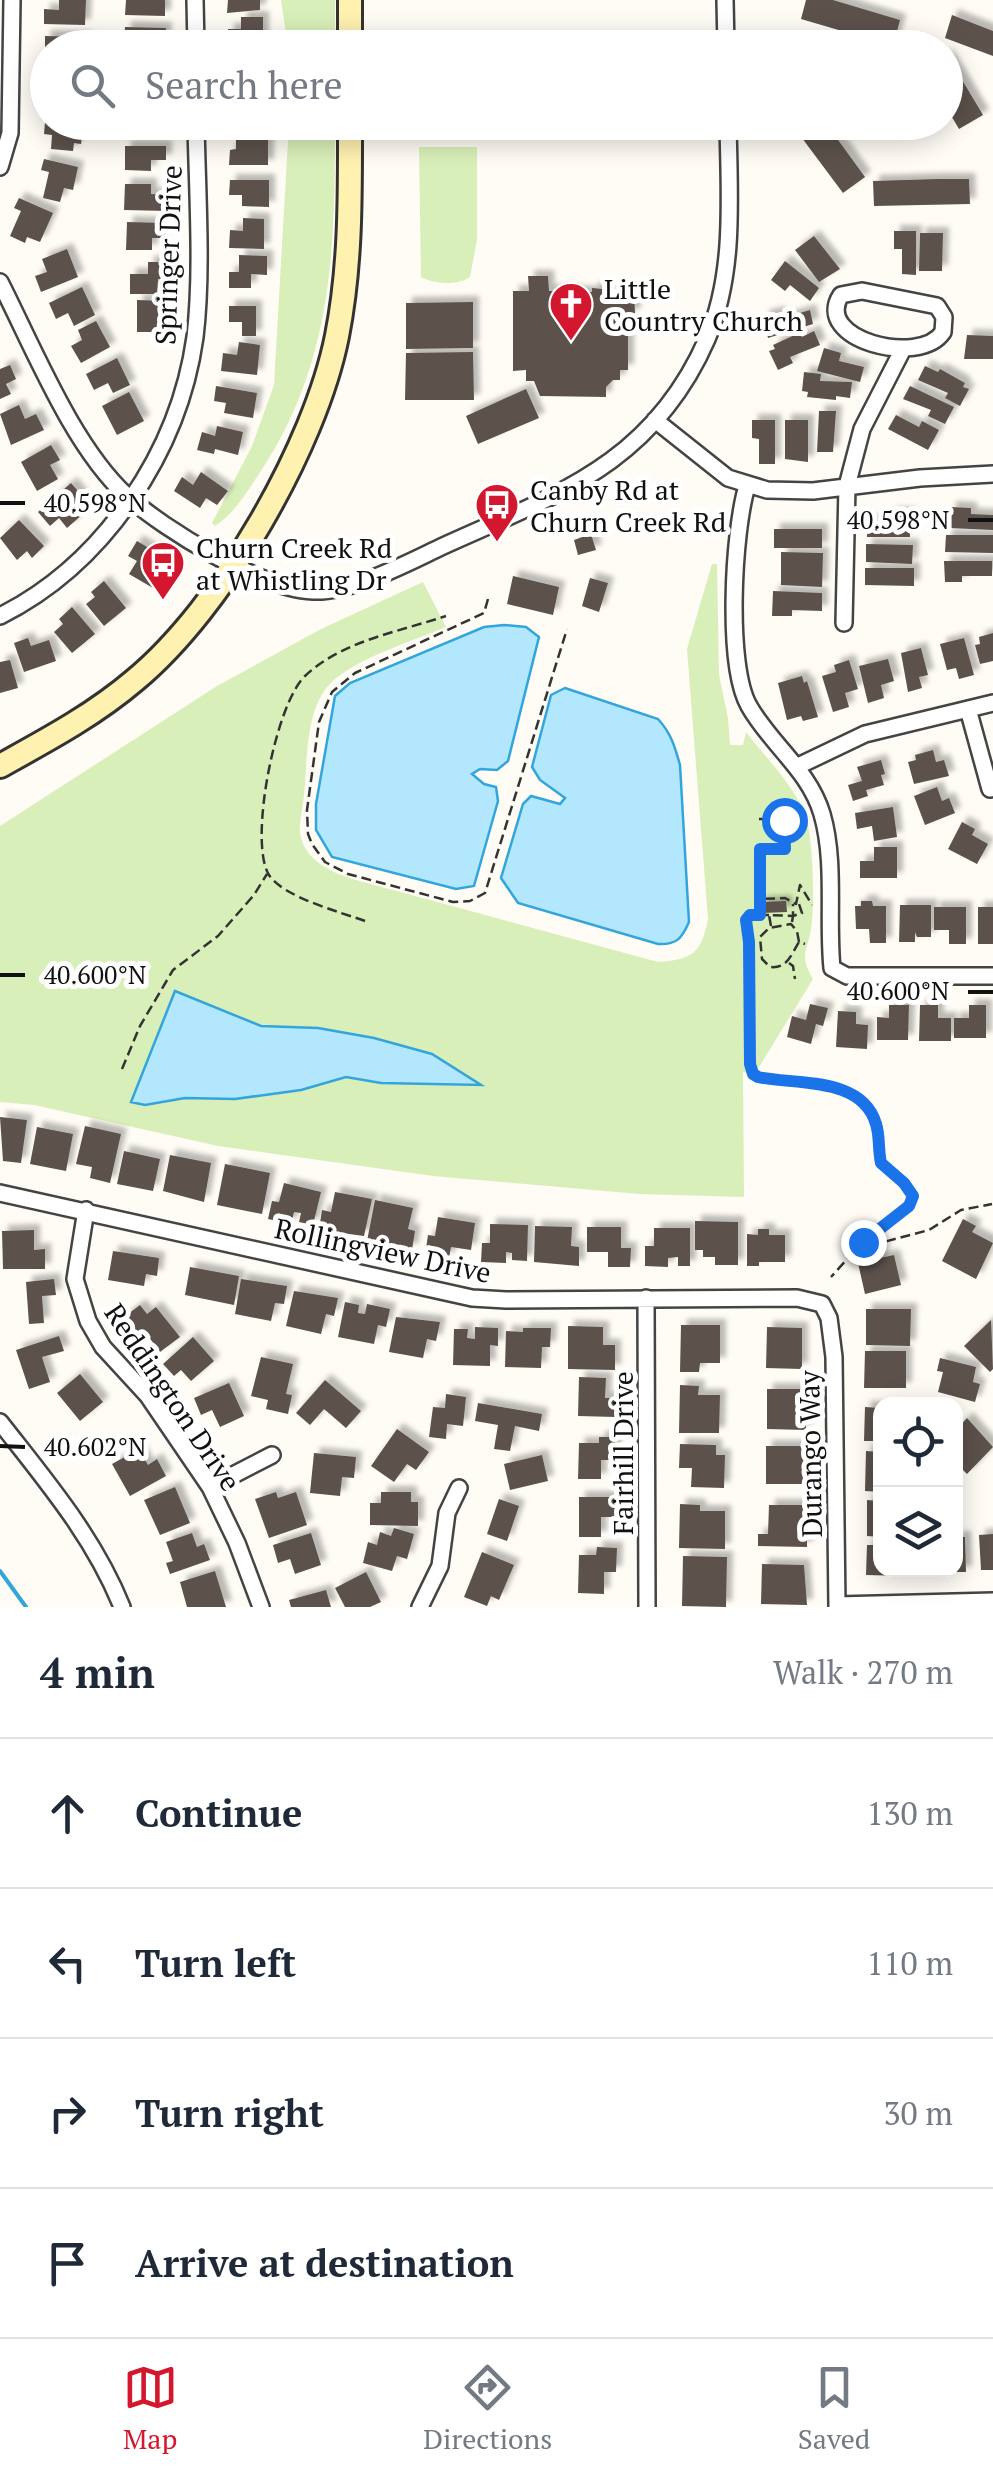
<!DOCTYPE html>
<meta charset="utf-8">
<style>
:root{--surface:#fff;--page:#f6f6f7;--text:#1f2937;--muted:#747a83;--line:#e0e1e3;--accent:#d3172e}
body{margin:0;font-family:"PT Serif",serif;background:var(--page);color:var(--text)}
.controls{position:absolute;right:30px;bottom:30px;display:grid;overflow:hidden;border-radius:20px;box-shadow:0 5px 25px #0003}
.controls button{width:90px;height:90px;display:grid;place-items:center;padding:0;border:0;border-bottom:2px solid var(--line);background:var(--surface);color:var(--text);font:50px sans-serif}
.stop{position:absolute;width:30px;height:30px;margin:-22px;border:8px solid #1a73e8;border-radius:50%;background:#fff}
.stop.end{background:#1a73e8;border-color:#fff;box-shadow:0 2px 10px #0008}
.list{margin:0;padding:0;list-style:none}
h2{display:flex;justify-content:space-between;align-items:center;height:130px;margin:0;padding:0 40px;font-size:42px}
h2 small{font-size:32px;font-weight:400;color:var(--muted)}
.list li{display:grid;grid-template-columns:65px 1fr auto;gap:30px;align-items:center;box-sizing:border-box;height:150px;padding:0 40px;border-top:2px solid var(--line)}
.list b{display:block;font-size:38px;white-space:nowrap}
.list em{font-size:32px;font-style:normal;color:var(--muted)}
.icon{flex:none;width:55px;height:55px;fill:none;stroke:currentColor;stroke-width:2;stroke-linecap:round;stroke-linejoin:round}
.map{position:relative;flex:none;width:993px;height:1607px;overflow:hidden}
.search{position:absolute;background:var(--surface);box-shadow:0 5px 25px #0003;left:30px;right:30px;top:30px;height:110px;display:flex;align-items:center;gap:25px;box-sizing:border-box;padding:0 35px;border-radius:55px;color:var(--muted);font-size:38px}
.sheet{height:730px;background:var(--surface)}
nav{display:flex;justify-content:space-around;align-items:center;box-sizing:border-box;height:140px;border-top:2px solid var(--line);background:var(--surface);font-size:28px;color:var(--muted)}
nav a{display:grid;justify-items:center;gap:5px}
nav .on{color:var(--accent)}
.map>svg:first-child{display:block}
.green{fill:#d9efb9}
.water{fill:#b3e7fd;stroke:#32a5dc;stroke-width:2.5}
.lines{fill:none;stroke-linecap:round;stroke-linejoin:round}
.stream{stroke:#32a5dc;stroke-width:4}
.building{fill:#5b514c;filter:url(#shadow)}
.minor-casing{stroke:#444;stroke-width:20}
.secondary-casing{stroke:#333;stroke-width:28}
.path{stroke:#333;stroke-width:2.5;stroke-dasharray:10 5;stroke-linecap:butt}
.minor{stroke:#fff;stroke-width:15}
.secondary{stroke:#fff1b0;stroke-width:22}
.route{stroke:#1a73e8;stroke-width:12}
.ticks{fill:none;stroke:#111;stroke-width:4}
.labels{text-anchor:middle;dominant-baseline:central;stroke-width:10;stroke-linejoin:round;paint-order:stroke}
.street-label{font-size:28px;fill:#111;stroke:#fff}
.poi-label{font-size:28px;fill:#111;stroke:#fff;text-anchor:start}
.ticks-label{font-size:25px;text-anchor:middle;fill:#111;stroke:#fff;stroke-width:10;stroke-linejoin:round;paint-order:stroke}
</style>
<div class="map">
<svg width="993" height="1607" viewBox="0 0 993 1607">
<defs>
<filter id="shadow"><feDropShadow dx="6" dy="-6" stdDeviation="2.5" flood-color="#0004"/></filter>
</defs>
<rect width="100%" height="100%" fill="#fffcf5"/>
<path class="green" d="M281 0H335V47H288Z
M289 123H335C335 251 333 363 259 474 246 493 235 513 215 526L212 523 252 446 274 385Z
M419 147H477V240L470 277C457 286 434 284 421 277Z
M712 564H717L719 675 728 718 730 745H743L746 732C767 760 797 787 807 821 813 843 815 905 811 929 807 952 799 955 813 979L756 1072H743L744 1197 639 1194 433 1176 218 1146 34 1105 0 1102V826L217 686 321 629 423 582 446 627C411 642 365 655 335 679 304 705 308 759 304 795 303 807 299 822 300 833 304 861 333 873 356 880L658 962C693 959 701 954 708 919L687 649Z"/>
<path class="water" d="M504 625 526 627 539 637 508 761 497 770 480 769 472 774 484 784 496 787 498 801 474 886 456 889 332 857 316 830V804L335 696 350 683 484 627Z
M565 688 658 719C671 733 675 747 680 765L689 922C682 938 677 945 658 944L518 903 501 878 523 804 531 796 560 804 565 798 540 780 532 767 551 695Z
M175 991 261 1026 318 1028 374 1038 432 1054 481 1085 381 1083 346 1077 301 1090 235 1099 185 1098 145 1105 131 1102Z"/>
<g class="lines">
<path class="stream" d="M0 1571 26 1607"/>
</g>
<path class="building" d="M59 0H86L85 25 44 24V9L59 10Z
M126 0H165V16L125 15Z
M228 0H260V10L227 13Z
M806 0H833L900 20 893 46 801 19Z
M952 15 993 31V56L945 38Z
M241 17H263V48H228V29H241Z
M125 27 166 28 165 42H152V48H124Z
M45 36 87 37V48H45Z
M946 53 983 115 959 129 946 107Z
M45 122H84L81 144 74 143 73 151 51 149 52 135 44 134Z
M790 122H825L865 177 843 193Z
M236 135H268V165H229L230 150 236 149Z
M125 146H166V160H151V171L125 170Z
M44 159 78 167 73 190 64 188 60 202 43 198 49 172 41 170Z
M937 179H969L970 204 874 206 873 181Z
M230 180H269V207L242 206V195H229Z
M125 184H151V194L167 195V211L124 210Z
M19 198 53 213 40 242 27 237 25 243 10 236 21 211 14 208Z
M243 218 264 219V249L229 248 230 230 243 231Z
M127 222 166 223 165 238H152V250H126Z
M894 231H916V275L902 274V249H894Z
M920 233H943L942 271H919Z
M814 236 840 269 819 282 795 250Z
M67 249 78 277 41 292 35 276 47 272 42 259Z
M239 255 267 256V275L251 274V288H229V272H239Z
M785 261 819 288 810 301 790 285 785 291 771 280Z
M148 262H166V279H158L157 294H130V274H148Z
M528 276H548L549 291 592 292V288L634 292 635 314H628V370H620V380H613L606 387V397L540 396 534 381H526V370L513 371V291H529Z
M82 287 95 315 74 326 68 313 56 319 49 303Z
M137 300 165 301 164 332H137Z
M473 302V348L406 349V303Z
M229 306H256V336H242V322H229Z
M810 310 813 324 768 338 763 316 779 312 780 319Z
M96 321 110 347 81 363 71 346 82 340 78 330Z
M814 331 820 345 790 357 793 363 778 370 769 351 775 349 773 345 799 333 802 337Z
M967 335 993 336V359H964Z
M239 342 260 345 257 375 221 371 223 353 237 355Z
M824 348 841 353 839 361 864 367 860 382 817 371Z
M473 352 474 400H405L406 353Z
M117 358 130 385 113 393 108 383 94 390 86 374Z
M10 365 16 379 6 384 11 394 0 399V369Z
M925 366 938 372 940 369 965 383 963 387 969 389 960 406 945 398 948 393 918 380Z
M804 372 821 374 820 381 852 382 850 398 836 396V400L807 397 808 392 802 391Z
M216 386 257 393 253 418 224 413 226 403 214 401Z
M910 386 954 407 945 424 928 416 931 410 903 399Z
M526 389 539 418 478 444 466 416Z
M129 392 144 421 117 435 102 406Z
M19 405 25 419 36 414 44 430 11 445 0 414Z
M819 411H836L833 452H817Z
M896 415 919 427 922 421 939 430 928 450 888 429Z
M752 420H775V464H759V439L752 438Z
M785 420H808V462L785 459Z
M217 426 243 432 238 455 215 449 214 454 197 450 202 432 215 436Z
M51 445 60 460 50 465 58 479 37 491 21 462Z
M201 472 228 491 217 505 206 498 200 508 174 491 182 477 193 485Z
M71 483 83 497 74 505 83 514 67 528 59 518 50 526 38 512Z
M950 507 971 508V514L993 515V530L949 528Z
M891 513H910V537H867V521H891Z
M19 520 44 546 32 558 27 551 17 560 0 538Z
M774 529H822V548H774Z
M591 534 596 550 578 555 574 540Z
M946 535H993V553L945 552Z
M137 541 164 557 159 565 170 572 158 591 129 574 137 561 128 556Z
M866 544 913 545 912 564 866 562Z
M781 552 823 553 822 587 781 585Z
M944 561H992V576H962V582H945Z
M865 568H914V586L865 585Z
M513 576 559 587 553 615 507 604Z
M590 578 608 583 599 612 582 606Z
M104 581 126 608 104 626 86 604 95 597 91 592Z
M773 591 822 593V611L792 610V616H772Z
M72 607 95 634 72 653 54 632 63 624 59 619Z
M993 633V661L980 664 975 645 980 644 979 637Z
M28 638 31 646 49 640 56 661 24 672 14 643Z
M964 638 974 675 959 679 956 668 947 670 940 644Z
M921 648 928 675 919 677 922 688 908 692 901 653Z
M888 659 894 681 881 685 884 698 868 703 859 666Z
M10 660 18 688 0 693V662Z
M849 660 858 689 845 693 849 707 833 712 822 676 836 672 834 665Z
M802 676 804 683 807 681 818 717 803 721 801 716 787 720 778 683Z
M933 750 936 762 944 760 949 776 914 784 908 762 916 760 915 755Z
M881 760 885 774 881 775 884 785 866 790 868 796 853 801 848 785 862 781 857 767Z
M937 787 942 801 949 798 955 813 925 825 914 796Z
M893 807 897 837 874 841 872 826 857 829 855 813Z
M962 822 975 829 972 835 988 844 977 864 948 849Z
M874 847H897V878H860V861H874Z
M786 901 787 912 761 913 760 902Z
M861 901H872L873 906H886V943H870L869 929H856L855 906H861Z
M900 905H931V937H917L915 932V942H899Z
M934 907H966V944H949V930H934Z
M978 907H993V944H978Z
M810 1004 828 1008 823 1026 816 1024 811 1044 787 1037 792 1016 806 1020Z
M889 1005H909L908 1040H877V1017L889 1018Z
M920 1005H938V1018H951V1041H919Z
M969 1005H986V1038H954V1018H969Z
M838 1011 856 1012V1024L868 1025 867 1049 836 1047Z
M0 1117 27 1120 21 1163 3 1161Z
M85 1126 121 1134 110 1183 90 1178 92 1167 76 1164Z
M37 1127 73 1134 66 1171 30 1164Z
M124 1151 160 1159 153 1191 117 1184Z
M170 1155 211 1163 204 1202 163 1191Z
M225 1164 270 1173 262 1214 217 1205Z
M284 1183 321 1192 313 1225 299 1222 301 1213 294 1212 291 1224 268 1219 272 1201 279 1202Z
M335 1192 372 1199 364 1236 319 1230 322 1210 331 1212Z
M375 1200 413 1208 408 1229 415 1231 412 1250 367 1241Z
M438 1217 475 1223 471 1250 451 1247 449 1258 425 1255 428 1235 435 1236Z
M963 1219 976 1226 972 1232 993 1243 976 1279 942 1261Z
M695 1221 738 1222V1265H715V1257H703V1250H695Z
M490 1224 528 1225 527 1261 512 1260V1253L506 1252V1263L481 1262 482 1243H490Z
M535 1226 572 1227 571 1246 579 1247V1266L534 1262Z
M587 1227H621V1248H631L630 1267H608V1252H587Z
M654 1228H690V1266H678V1257L668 1258V1267L645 1266V1246H654Z
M758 1229H769V1235H785V1262H759V1266H747V1234L758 1235Z
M34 1230V1250L45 1249V1269H3L2 1231Z
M113 1251 159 1258 157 1276 146 1274 144 1286 108 1280Z
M894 1255 901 1285 865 1294 858 1263Z
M190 1267 239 1276 234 1305 185 1295Z
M54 1279 56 1295 42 1296 44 1323 29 1324 26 1282Z
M241 1279 287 1286 284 1304 275 1303 271 1321 235 1314Z
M294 1291 338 1298 334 1316 326 1314 321 1334 286 1326Z
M345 1302 359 1305 358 1313 365 1314 367 1304 390 1309 386 1327 378 1325 374 1344 338 1337Z
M140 1305 147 1314 156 1307 180 1337 160 1352 145 1332 139 1337 124 1317Z
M866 1309H911L910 1346 866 1345Z
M396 1317 440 1322 436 1341 427 1339 423 1358 389 1352Z
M991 1320 993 1369 990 1372 964 1346Z
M681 1325H720V1363H700L699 1372H680Z
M568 1326 603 1327V1345H615V1370L568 1369Z
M475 1327 498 1328V1346L490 1345V1366L453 1365 454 1329H468L467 1338 475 1339Z
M767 1327 802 1328V1369L766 1368Z
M523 1328H551L550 1347H542L541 1368 505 1367 506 1331 523 1332Z
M59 1336 64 1351 42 1357 50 1382 29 1389 16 1350Z
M193 1337 214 1361 191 1381 181 1370 174 1376 163 1364Z
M865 1351H906V1388H864Z
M261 1357 293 1364 286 1394 292 1395 288 1414 266 1409 268 1400 251 1396Z
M940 1358 976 1367 973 1382 980 1384 975 1402 938 1392 943 1372 937 1371Z
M80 1374 103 1402 80 1421 57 1393Z
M579 1377 606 1378 605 1398H616V1417L578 1416Z
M325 1380 361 1411 346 1428 324 1409 310 1425 296 1413Z
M229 1383 244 1416 220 1427 212 1410 201 1415 194 1398Z
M680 1385 699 1386 698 1395H720L719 1433H679Z
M767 1389H807L806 1430 767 1429Z
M446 1394 466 1397 463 1426 447 1424 446 1439 429 1437 433 1407 445 1408Z
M478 1403 542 1414 539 1431 515 1426 510 1451 494 1449 498 1425 475 1421Z
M865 1407 880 1408V1441H864Z
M967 1418 993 1447 967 1474 956 1463V1430Z
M397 1429 429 1452 416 1470 407 1464 394 1482 371 1466Z
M599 1437H615V1460H601V1479H578L579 1443H599Z
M680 1444 716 1445V1455H725L724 1488 691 1487 692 1468H679Z
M766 1446H805V1484H766Z
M139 1449 148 1465 157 1459 166 1476 130 1496 112 1464Z
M866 1451 880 1452V1492L865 1491Z
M314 1453 356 1457 354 1478 342 1477 340 1496 310 1493Z
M542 1455 548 1481 510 1490 504 1464Z
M175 1487 190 1523 160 1535 144 1500Z
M276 1492 278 1498 296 1492 307 1525 269 1538 255 1499Z
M381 1492H411V1502H418V1526L370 1525V1503H381Z
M579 1497H616V1517H601V1537H579Z
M499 1499 519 1506 507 1541 487 1534Z
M867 1500 880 1501V1537L867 1536Z
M680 1504 700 1505V1511H725V1549L679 1548Z
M769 1505H807V1547L758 1546V1534H768Z
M394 1528 414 1534 407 1559 397 1556 392 1571 363 1563 368 1542 377 1545 380 1532 391 1536Z
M192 1533 197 1547 204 1544 210 1560 170 1574 166 1563 173 1561 166 1542Z
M311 1533 321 1565 295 1574 290 1559 278 1563 273 1545Z
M993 1534V1570H981L979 1535Z
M956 1537H965L966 1572H956Z
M867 1545H880V1570H907V1576L866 1575Z
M597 1547 617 1548 616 1572H604V1594L578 1593 579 1555H596Z
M482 1552 514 1565 499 1600 491 1596 487 1606 464 1597Z
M683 1556 727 1557 726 1607 682 1606Z
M762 1564 804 1565 807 1605 761 1604Z
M215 1571 226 1607H187L180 1582Z
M366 1572 381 1602 370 1607H345L335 1588Z
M326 1590 331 1607H291L289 1600Z"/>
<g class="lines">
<defs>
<path id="minor" d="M195 0 196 48
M725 0 726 48
M0 167 10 133 12 0
M0 282C34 349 73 447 127 496 165 530 261 589 313 591 351 593 407 563 441 547 555 495 652 465 707 339 736 272 729 194 728 122
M862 291 937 306 944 317 943 332C920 367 812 340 841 295Z
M655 420 728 478 767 490 813 491 920 478 993 474
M747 486C733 532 726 666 749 706 771 745 809 770 822 814 836 862 827 918 832 968L847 976H993
M0 616C104 564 179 452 195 337 203 271 197 190 196 122
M844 623 847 486 862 429 903 349
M968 709 990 789
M796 767 865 734 993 703
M0 1193 472 1298 506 1300 797 1298 822 1304 829 1318 834 1357 837 1607
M86 1210 75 1279 88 1321 103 1347 148 1396 210 1487 237 1543 261 1607
M646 1298 647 1607
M0 1422C46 1481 94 1537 122 1607
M210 1487 272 1455
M837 1605 993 1601
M420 1607 440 1566 447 1513 459 1488"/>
<path id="secondary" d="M350 0V48
M0 766C47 740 94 715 135 680 222 608 315 447 337 336 351 265 350 194 350 122"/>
</defs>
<use href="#minor" class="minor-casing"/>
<use href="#secondary" class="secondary-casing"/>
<path class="path" d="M488 599 484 613 355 673 332 692 319 722 307 810 308 834 312 844 325 862 348 874 453 902 470 901 485 893 567 629
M759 819H784L785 849H760V899
M760 915H750L746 920C756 965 739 1035 753 1074 791 1090 854 1071 875 1121 882 1135 877 1153 883 1168L904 1183 913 1196 909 1205 868 1236 831 1277
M769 915H760V899L785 898 796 904 800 885 812 905
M365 921C340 912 283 897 269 875 248 841 276 703 305 676 342 641 398 632 446 616
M792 922 793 916 802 913 799 904
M771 926 769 915 793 916V904
M799 942 797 931 791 924 769 928 760 937 762 959 770 967C787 969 791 955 799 942L805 944
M789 963 793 966 795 979
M122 1069 140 1026 173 970 218 936 254 895 267 874
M857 1249 929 1230 961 1210 992 1204"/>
<use href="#minor" class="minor"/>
<use href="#secondary" class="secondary"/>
</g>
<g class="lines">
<path class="route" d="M784 820 785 849H760V915H750L746 920 749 942 750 1064 753 1074 758 1077C795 1085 862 1076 876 1124 880 1136 878 1150 881 1163L904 1183 913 1196 909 1206 863 1242"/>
</g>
<path class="ticks" d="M0 503H25M968 520H993M0 975H25M968 992H993M0 1446 25 1447"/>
<defs>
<symbol id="church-pin" viewBox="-11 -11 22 30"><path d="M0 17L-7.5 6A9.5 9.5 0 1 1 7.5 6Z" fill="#d3172e" stroke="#fff"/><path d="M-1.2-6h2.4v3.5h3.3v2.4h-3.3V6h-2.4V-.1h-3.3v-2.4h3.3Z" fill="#fff"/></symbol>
<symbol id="bus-pin" viewBox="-11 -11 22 30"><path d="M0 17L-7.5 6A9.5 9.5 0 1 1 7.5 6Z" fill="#d3172e" stroke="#fff"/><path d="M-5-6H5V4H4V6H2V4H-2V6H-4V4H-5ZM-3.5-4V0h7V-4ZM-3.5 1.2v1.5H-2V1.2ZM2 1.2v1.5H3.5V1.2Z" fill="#fff"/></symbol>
</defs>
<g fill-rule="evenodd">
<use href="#church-pin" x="546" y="279" width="50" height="68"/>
<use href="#bus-pin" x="472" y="480" width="50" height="68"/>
<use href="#bus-pin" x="138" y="538" width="50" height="68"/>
</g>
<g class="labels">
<g class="street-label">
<text transform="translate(168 255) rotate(-88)">Springer Drive</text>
<text transform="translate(383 1250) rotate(12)">Rollingview Drive</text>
<text transform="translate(173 1397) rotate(56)">Reddington Drive</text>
<text transform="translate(622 1453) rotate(-90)">Fairhill Drive</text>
<text transform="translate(810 1454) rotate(-91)">Durango Way</text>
</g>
<g class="poi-label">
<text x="604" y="288">Little<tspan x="604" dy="32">Country Church</tspan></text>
<text x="530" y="489">Canby Rd at<tspan x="530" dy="32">Churn Creek Rd</tspan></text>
<text x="196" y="547">Churn Creek Rd<tspan x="196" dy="32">at Whistling Dr</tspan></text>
</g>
</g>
<g class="ticks-label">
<text x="95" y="512">40.598°N</text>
<text x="898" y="529">40.598°N</text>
<text x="95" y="984">40.600°N</text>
<text x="898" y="1000">40.600°N</text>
<text x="95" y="1456">40.602°N</text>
</g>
</svg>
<div class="controls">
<button><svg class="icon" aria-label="locate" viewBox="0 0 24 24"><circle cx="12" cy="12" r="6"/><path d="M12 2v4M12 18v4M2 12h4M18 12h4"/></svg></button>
<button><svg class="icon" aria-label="layers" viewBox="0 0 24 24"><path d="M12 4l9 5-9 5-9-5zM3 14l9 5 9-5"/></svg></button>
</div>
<div class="stop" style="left:784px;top:820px"></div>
<div class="stop end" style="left:863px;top:1242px"></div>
<div class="search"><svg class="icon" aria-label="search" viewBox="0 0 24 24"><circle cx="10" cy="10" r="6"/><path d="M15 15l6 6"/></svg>Search here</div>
</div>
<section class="sheet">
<h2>4 min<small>Walk · 270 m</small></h2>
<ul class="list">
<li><svg class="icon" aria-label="ahead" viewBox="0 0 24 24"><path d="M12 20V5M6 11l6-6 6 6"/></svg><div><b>Continue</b></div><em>130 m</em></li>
<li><svg class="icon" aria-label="left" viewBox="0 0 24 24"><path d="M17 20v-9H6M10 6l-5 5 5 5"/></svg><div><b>Turn left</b></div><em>110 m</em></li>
<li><svg class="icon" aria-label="right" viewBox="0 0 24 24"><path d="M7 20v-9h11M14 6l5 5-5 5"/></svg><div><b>Turn right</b></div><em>30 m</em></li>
<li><svg class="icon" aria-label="arrive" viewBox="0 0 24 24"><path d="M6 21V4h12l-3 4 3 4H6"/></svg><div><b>Arrive at destination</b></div></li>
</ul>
</section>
<nav>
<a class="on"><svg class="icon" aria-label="map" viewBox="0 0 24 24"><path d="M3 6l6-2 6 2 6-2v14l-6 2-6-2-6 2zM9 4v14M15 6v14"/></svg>Map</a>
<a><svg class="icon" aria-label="directions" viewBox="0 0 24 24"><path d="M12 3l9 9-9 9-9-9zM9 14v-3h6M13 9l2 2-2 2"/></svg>Directions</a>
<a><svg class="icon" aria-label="saved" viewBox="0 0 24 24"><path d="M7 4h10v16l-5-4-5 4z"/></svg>Saved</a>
</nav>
